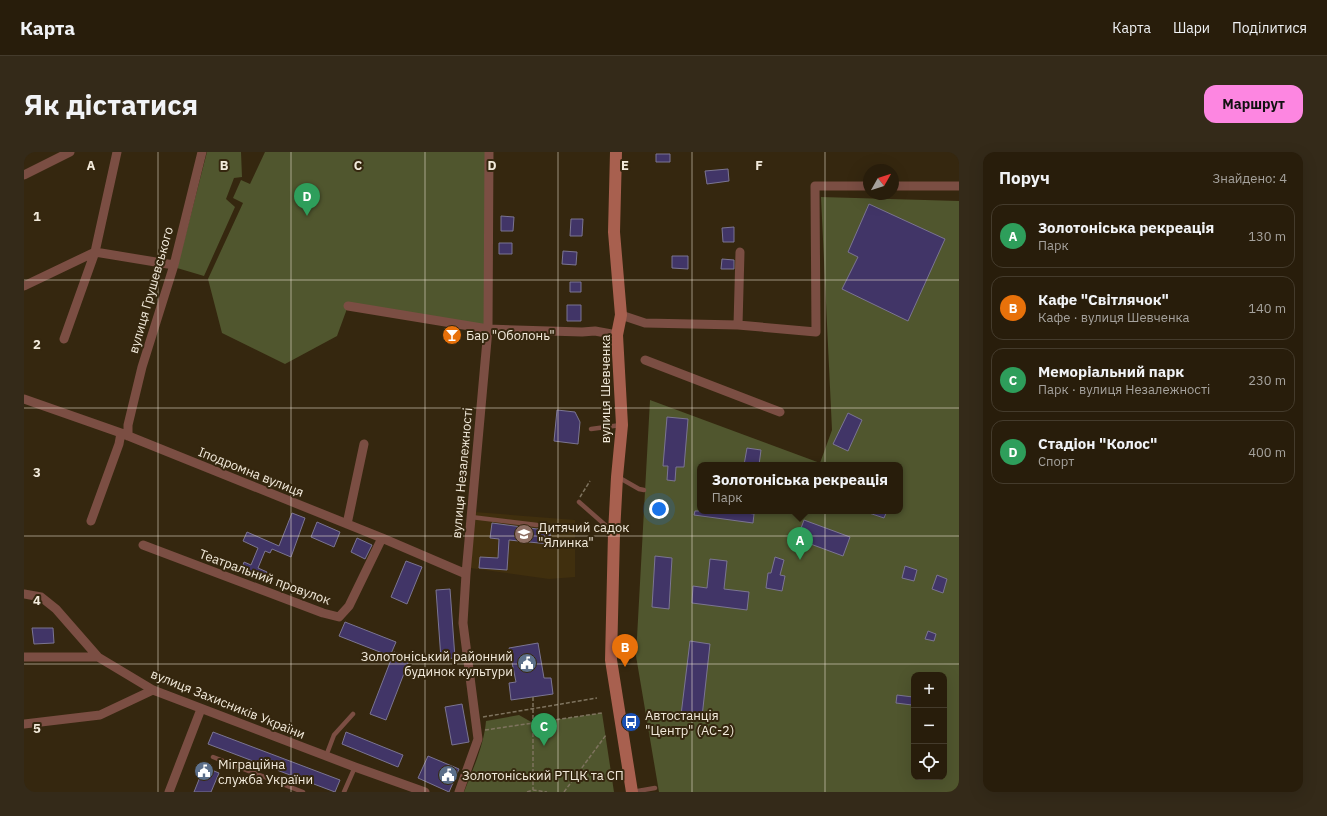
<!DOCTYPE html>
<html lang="uk">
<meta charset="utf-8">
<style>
:root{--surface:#281d0b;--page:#342a19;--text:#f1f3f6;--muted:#a5a29d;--line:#443b2c;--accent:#fd86e1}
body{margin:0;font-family:"IBM Plex Sans",sans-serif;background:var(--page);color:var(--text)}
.controls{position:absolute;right:12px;bottom:12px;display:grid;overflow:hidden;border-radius:8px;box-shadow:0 4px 16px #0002}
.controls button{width:36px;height:36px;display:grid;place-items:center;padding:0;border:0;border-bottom:1px solid var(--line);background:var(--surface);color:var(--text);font:20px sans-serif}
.compass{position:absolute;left:839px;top:12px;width:36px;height:36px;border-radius:50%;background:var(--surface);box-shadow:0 4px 16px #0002;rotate:51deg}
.you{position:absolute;left:635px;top:357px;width:14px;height:14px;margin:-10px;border:3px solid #fff;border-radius:50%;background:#1a73e8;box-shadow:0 0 0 6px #1a73e833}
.badge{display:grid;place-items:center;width:26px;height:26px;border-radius:50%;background:var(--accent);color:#fff;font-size:13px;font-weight:700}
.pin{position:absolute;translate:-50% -33px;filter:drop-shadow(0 1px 2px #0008)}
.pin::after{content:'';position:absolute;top:21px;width:14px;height:12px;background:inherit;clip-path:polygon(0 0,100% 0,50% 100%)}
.popup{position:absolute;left:673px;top:310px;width:206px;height:52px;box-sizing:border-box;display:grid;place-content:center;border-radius:8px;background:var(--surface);filter:drop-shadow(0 1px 3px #0005);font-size:13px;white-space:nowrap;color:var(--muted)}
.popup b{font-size:15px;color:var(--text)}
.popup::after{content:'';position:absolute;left:50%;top:100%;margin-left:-8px;border:8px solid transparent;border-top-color:var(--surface)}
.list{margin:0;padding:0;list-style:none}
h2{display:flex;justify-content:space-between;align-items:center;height:52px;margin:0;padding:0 16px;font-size:17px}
h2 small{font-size:13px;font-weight:400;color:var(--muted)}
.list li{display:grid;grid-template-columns:26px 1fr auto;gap:12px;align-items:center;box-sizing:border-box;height:64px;margin:0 8px 8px;padding:0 8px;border:1px solid var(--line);border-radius:12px}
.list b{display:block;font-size:15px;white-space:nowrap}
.list p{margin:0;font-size:13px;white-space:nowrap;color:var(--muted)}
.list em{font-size:13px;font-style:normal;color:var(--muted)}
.icon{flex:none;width:22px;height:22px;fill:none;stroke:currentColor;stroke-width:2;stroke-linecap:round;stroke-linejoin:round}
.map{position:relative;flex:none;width:935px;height:640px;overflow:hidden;border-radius:12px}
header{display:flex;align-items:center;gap:24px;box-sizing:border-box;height:56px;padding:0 20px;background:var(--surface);border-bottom:1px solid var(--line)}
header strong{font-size:19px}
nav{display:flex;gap:22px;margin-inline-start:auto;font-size:14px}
.intro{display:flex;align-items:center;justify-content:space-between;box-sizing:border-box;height:96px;padding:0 24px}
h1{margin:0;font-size:28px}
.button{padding:10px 18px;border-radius:12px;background:var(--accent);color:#111;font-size:14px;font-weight:700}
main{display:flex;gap:24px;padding:0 24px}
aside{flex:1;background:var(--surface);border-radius:12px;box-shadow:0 4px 16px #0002}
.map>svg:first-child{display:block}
.built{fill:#402f0e}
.green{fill:#50562e;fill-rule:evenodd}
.building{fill:#413567;stroke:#7b7592}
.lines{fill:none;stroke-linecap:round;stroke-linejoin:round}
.path{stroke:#7e735e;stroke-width:1.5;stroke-dasharray:4 2;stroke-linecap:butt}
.service{stroke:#7b4e43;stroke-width:4.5}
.minor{stroke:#7b4e43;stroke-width:9}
.secondary{stroke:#a8604f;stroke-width:12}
.grid{fill:none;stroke:#f2eadb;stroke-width:1;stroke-opacity:0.55}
.labels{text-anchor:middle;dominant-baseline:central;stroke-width:4;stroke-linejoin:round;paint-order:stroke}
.street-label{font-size:13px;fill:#f2eadb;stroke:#35270f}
.poi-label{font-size:13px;fill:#f2eadb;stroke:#35270f;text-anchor:start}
.grid-label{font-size:13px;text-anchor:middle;font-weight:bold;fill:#f2eadb;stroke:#35270f;stroke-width:4;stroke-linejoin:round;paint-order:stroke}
</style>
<header>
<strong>Карта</strong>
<nav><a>Карта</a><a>Шари</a><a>Поділитися</a></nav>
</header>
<div class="intro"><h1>Як дістатися</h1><a class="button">Маршрут</a></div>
<main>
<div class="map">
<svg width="935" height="640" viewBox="0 0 935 640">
<rect width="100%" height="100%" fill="#35270f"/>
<path class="built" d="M450 360 551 368V425L525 427 446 416Z"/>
<path class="green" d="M183 0H217L218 25 210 26 202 47 211 55 180 124 153 116Z
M241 0H465L464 177 324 154 313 184 261 212 198 181 184 127 219 51 209 46 217 28 226 32Z
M797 45 935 49V640H635L612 504 626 248 796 311 808 278ZM676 313H876V359H676ZM890 523H920V625H890Z
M578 561 590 640H440C449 617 460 593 462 569L495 563 509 571Z"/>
<path class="building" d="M632 2H646V10H632Z
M704 17 705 29 683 32 681 19Z
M845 52 921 87 884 169 818 137 834 105 824 100Z
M477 64 490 65 489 79H477Z
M547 67H559L558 84H546Z
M710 75V90H699L698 76Z
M475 91H488V102H475Z
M539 99 553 100 552 113 538 112Z
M648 104H664V117L648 116Z
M698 107 710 108V117H697Z
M546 130H557V140H546Z
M543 153H557V169H543Z
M533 258 551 260 556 270 554 292 530 289Z
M824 261 838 268 824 299 809 292Z
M643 265 664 267 660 315H652L651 329 643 328 644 314H639Z
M723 296 737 298 735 313H720Z
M671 359H707L730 362 729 371 670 363Z
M842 359H863L860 366 842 360Z
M268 361 281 366 267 405 248 397 246 401 241 399 234 416 243 420 239 429 217 419 220 410 227 413 234 396 219 389 223 380 255 394Z
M780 368 826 385 819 404 773 387Z
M293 370 316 380 310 395 287 385Z
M468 371 513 377 516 376 527 377 525 392 485 388 483 418 455 416 456 405 474 406 475 387 466 386Z
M333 386 348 393 341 407 327 400Z
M631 404 648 406 645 457 628 455Z
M751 405 760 408 756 423 761 424 758 439 742 436 744 421H747Z
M686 407 703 409 700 437 725 440 723 458 668 451 669 434 683 436Z
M382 409 398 415 383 452 367 445Z
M881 414 893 418 890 429 878 426Z
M913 423 923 427 919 441 908 437Z
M426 437 431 506 417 507 412 438Z
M321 470 372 490 366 504 315 484Z
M8 476H29L30 491 10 492Z
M904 479 912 482 910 489 901 487Z
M666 489 686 492 678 565 657 563Z
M514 491 520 526H527L529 542 487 548 485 531 492 530 485 496Z
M370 500 386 506 362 568 346 562Z
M873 543 889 545 888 553 872 551Z
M438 552 445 590 428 593 421 555Z
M189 580 316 628 311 640 184 592Z
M322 580 379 603 374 615 318 592Z
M404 604 435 617 425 640 394 626Z
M180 615 195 621 187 640H170Z"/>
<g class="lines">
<path class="path" d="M556 345 566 329
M509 545V638
M459 565 573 546
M461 578 578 561
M503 640 509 638 523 640
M540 640 582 583"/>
<path class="service" d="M567 277 597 273
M594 325 615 337 620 338
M555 350 588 379
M447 365 513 373
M302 604 310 583 329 562
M189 605 279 640
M320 640 331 615
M608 640 631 636"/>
<path class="minor" d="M0 23 46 0
M869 34H935
M0 134 71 100 150 113
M324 154 464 177 558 180 571 179 593 183
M597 163 621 171 714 173 792 180 791 34H845
M714 173 716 100
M40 187 71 100 93 0
M621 208 756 260
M0 247 97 281 358 386 442 422
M104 284V273L118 215 150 113 178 0
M67 369 95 292 97 281
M323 372 340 292
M119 393 299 461 315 465 325 454 358 386
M0 442 17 445 32 457 74 505 129 538 331 615 401 640
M0 505H74
M0 572 76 563 129 538
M145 640 177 557
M435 640 454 587 439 471 442 422 464 177 465 0"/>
<path class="secondary" d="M592 0 590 80 597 163 593 183 598 273 593 325 590 381 587 508 608 640"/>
</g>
<path class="grid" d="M134 0V640M267 0V640M401 0V640M534 0V640M668 0V640M801 0V640M0 128H935M0 256H935M0 384H935M0 512H935"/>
<defs>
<symbol id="bar-disc" viewBox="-11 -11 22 22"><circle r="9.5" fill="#e8710a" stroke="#35270f"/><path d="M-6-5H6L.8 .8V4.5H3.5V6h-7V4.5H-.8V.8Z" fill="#fff"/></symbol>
<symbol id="school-disc" viewBox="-11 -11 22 22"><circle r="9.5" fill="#8d6e63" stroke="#35270f"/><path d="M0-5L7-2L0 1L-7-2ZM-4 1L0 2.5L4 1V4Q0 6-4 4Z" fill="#fff"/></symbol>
<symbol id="civic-disc" viewBox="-11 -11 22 22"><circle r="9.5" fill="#5c6f8a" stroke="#35270f"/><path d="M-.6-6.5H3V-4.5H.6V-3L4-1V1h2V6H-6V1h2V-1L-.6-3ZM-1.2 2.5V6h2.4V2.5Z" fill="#fff"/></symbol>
<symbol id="bus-disc" viewBox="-11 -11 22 22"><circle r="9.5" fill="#1a4fb4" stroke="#35270f"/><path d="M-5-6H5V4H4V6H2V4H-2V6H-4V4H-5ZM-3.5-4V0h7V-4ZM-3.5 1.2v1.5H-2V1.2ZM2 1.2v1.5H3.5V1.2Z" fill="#fff"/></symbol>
</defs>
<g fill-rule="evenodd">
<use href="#bar-disc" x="417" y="172" width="22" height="22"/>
<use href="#school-disc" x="489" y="371" width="22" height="22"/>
<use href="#civic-disc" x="492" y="500" width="22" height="22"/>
<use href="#bus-disc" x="596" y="559" width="22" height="22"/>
<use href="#civic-disc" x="169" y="608" width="22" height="22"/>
<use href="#civic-disc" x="413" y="612" width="22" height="22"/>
</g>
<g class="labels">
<g class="street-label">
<text transform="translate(127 138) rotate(-74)">вулиця Грушевського</text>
<text transform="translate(581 237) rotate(-90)">вулиця Шевченка</text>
<text transform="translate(227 320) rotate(22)">Іподромна вулиця</text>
<text transform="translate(438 321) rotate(-85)">вулиця Незалежності</text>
<text transform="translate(241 425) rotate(20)">Театральний провулок</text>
<text transform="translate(204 552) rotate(22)">вулиця Захисників України</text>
</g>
<g class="poi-label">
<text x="442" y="183">Бар "Оболонь"</text>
<text x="514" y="375">Дитячий садок<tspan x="514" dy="15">"Ялинка"</tspan></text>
<text x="489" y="504" text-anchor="end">Золотоніський районний<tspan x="489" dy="15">будинок культури</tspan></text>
<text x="621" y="563">Автостанція<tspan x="621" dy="15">"Центр" (АС-2)</tspan></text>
<text x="194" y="612">Міграційна<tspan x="194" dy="15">служба України</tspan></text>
<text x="438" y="623">Золотоніський РТЦК та СП</text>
</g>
</g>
<g class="grid-label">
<text x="67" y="18">A</text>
<text x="200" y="18">B</text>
<text x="334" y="18">C</text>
<text x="468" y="18">D</text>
<text x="601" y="18">E</text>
<text x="735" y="18">F</text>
<text x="13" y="69">1</text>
<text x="13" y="197">2</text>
<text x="13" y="325">3</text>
<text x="13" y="453">4</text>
<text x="13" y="581">5</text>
</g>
</svg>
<div class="controls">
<button>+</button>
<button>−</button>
<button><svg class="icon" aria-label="locate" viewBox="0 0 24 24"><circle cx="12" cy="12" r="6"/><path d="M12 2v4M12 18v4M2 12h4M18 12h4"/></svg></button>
</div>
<svg class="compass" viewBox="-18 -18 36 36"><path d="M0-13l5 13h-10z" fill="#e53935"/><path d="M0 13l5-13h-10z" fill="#a5a29d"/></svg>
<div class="you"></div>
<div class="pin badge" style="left:776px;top:408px;background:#2e9e5b">A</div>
<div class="popup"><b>Золотоніська рекреація</b>Парк</div>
<div class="pin badge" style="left:601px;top:515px;background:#e8710a">B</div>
<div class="pin badge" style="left:520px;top:594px;background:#2e9e5b">C</div>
<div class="pin badge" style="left:283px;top:64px;background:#2e9e5b">D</div>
</div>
<aside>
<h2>Поруч<small>Знайдено: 4</small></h2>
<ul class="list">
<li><span class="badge" style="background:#2e9e5b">A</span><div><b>Золотоніська рекреація</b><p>Парк</p></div><em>130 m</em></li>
<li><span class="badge" style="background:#e8710a">B</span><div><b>Кафе &quot;Світлячок&quot;</b><p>Кафе · вулиця Шевченка</p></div><em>140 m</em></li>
<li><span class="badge" style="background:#2e9e5b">C</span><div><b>Меморіальний парк</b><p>Парк · вулиця Незалежності</p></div><em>230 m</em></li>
<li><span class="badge" style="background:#2e9e5b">D</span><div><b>Стадіон &quot;Колос&quot;</b><p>Спорт</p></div><em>400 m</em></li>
</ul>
</aside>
</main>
